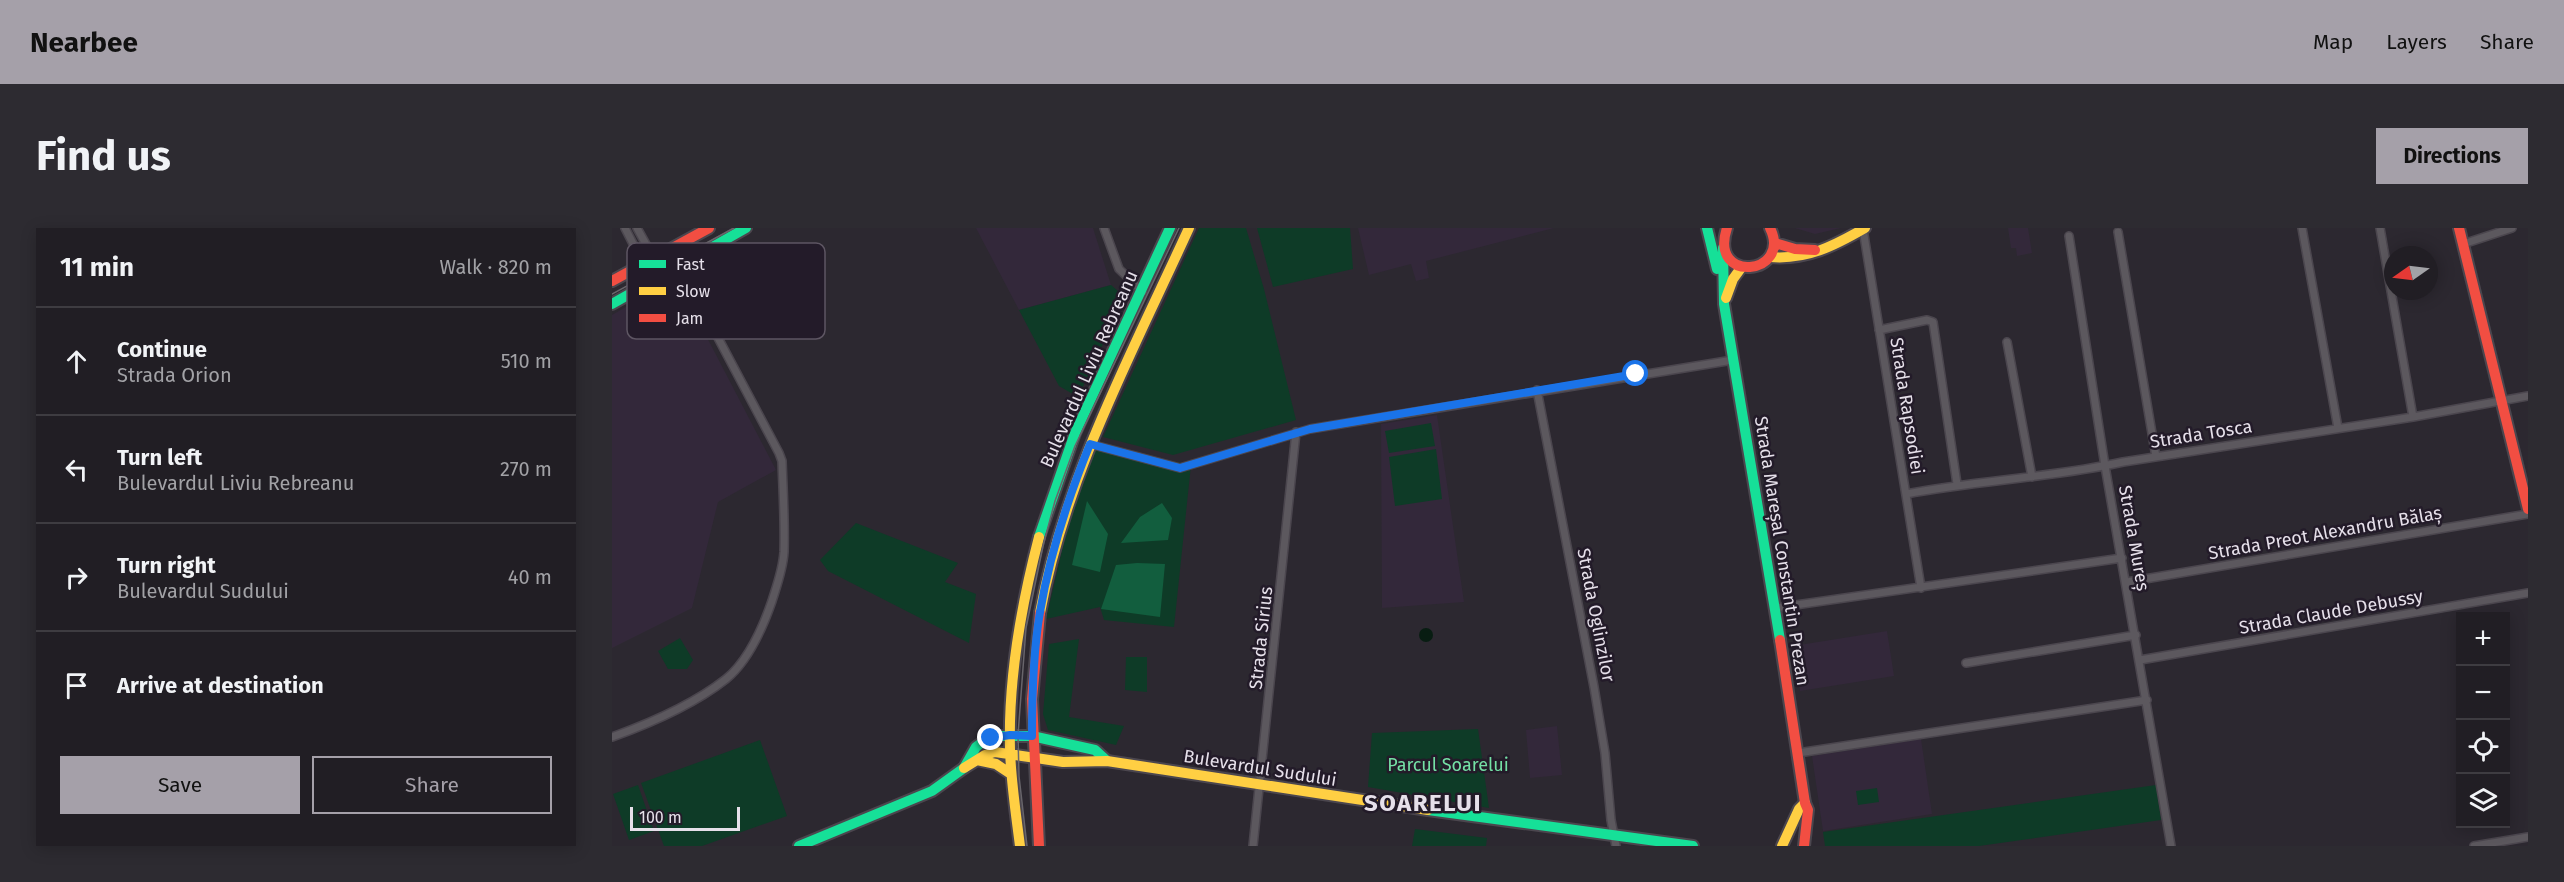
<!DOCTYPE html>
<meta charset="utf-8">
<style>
:root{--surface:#211e24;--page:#2d2b31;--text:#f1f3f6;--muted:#a2a2a6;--line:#3e3c41;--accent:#a5a0a9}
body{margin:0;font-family:"Fira Sans",sans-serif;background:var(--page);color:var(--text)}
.controls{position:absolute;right:18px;bottom:18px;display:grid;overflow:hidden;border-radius:0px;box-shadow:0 3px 15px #0003}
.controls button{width:54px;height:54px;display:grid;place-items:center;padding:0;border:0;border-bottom:2px solid var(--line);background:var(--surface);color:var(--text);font:30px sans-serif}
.compass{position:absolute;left:1772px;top:18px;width:54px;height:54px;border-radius:50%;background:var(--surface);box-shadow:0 3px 15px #0003;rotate:256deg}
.scale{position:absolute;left:18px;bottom:15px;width:110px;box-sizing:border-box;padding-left:6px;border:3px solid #e6e0ea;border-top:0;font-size:16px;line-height:21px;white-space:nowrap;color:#e6e0ea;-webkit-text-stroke:4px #231b29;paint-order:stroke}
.stop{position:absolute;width:18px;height:18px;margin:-14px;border:4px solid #1a73e8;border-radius:50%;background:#fff}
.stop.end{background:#1a73e8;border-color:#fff;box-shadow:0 2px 6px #0008}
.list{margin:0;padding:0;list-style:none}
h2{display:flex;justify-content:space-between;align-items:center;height:78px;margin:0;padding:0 24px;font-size:26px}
h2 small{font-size:20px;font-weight:400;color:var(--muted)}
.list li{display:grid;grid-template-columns:39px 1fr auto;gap:18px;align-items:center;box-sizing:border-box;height:108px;padding:0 24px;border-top:2px solid var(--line)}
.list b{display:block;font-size:22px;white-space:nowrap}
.list p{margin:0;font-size:20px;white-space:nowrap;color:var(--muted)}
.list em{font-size:20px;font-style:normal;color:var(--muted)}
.actions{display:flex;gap:12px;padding:18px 24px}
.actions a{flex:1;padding:14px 0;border:2px solid var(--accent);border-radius:0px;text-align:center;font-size:21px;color:var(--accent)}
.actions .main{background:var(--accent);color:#111}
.icon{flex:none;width:33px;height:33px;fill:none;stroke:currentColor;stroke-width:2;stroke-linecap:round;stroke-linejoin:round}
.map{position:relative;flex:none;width:1916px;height:618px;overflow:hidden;border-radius:0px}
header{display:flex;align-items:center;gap:36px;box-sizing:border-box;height:84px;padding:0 30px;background:var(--accent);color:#111}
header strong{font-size:28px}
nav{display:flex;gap:33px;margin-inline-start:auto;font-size:21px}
.intro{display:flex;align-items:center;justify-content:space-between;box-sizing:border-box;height:144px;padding:0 36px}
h1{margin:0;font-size:42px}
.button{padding:15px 27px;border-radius:0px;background:var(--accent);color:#111;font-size:21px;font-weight:700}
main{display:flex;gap:36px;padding:0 36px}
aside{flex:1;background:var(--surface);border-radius:0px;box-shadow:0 3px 15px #0003}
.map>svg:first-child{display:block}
.built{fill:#33283a}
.green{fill:#0e3b27}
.forest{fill:#125e3e}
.water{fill:#081d12}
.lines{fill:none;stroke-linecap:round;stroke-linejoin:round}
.street-casing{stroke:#4b464e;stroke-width:10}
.fast-casing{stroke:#4b464e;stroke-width:14}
.slow-casing{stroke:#4b464e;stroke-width:14}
.jam-casing{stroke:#4b464e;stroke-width:14}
.street{stroke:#5c585e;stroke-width:7}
.fast{stroke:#16e098;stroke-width:10}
.slow{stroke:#ffcf43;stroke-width:10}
.jam{stroke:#f24e42;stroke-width:10}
.tram{stroke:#68656b;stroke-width:1.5}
.route{stroke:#1a73e8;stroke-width:8}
.labels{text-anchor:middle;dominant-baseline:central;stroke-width:5;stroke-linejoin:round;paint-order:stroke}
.street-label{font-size:18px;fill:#e6e0ea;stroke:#231b29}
.park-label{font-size:18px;fill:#74e0a5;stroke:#231b29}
.district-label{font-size:24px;font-weight:bold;letter-spacing:1.5px;fill:#e6e0ea;stroke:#231b29}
.key{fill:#231b29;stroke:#5e5663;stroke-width:1.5}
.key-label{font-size:16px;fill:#e6e0ea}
</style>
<header>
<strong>Nearbee</strong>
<nav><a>Map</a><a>Layers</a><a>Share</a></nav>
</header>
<div class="intro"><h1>Find us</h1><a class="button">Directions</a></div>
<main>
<aside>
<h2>11 min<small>Walk · 820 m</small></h2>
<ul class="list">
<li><svg class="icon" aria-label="ahead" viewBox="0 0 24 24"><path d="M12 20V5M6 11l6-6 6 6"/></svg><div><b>Continue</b><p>Strada Orion</p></div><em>510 m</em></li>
<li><svg class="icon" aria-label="left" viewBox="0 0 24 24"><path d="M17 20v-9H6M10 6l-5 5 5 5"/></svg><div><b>Turn left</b><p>Bulevardul Liviu Rebreanu</p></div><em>270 m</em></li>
<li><svg class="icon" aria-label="right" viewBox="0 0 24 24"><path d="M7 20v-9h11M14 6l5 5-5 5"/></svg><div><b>Turn right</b><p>Bulevardul Sudului</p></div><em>40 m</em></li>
<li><svg class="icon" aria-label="arrive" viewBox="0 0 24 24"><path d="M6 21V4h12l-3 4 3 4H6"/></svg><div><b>Arrive at destination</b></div></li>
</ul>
<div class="actions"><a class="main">Save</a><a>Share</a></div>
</aside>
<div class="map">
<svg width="1916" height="618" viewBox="0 0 1916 618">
<rect width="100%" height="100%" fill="#2c2830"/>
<path class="built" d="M364 0H481L499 57 407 82Z
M746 0H942L814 33 817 50 804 53 799 36 757 47Z
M1183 0H1229L1203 6Z
M1396 0H1416L1420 25 1405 28 1404 20H1399Z
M64 50 164 242 106 274 80 380 0 420V87Z
M825 187 852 374 770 380 769 196Z
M1275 403 1282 448 1188 463 1181 418Z
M945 498 950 547 918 550 914 502Z
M1309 511 1320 586 1211 603 1200 528Z"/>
<path class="green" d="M587 0H634L652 61 684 192 561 227 491 209Z
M645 0H738L741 41 661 59Z
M499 57 513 69 466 169 447 158 407 82Z
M819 195 823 218 777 225 773 203Z
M478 216 579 237 562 399 492 392 488 379 434 391 455 301Z
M824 221 830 271 783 278 777 229Z
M244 295 346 335 333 354 364 366 357 415 216 343 208 332Z
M68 410 81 432 75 441H56L46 423Z
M467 411 457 489 512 498 504 517 436 502 431 486 437 416Z
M514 429H535V464L513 462Z
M866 501 877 580 756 559 760 505Z
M148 512 175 588 90 618H52L29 555Z
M26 557 42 603 17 612 1 566Z
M1544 557 1549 592 1367 618H1213L1211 604Z
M1265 560 1267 574 1246 577 1244 563Z
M803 601 875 610 874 618H800Z"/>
<path class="forest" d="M475 273 496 306 488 344 460 337Z
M550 275 560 290 556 312 509 315 528 289Z
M525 335 553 336 548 389 489 381 504 337Z"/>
<path class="water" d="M807 407a7 7 0 1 1 14 0a7 7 0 1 1-14 0Z"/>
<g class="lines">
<defs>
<path id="street" d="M13 0 40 53
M25 0 51 47
M492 0 507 41 531 64
M1690 0 1726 200
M1768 0 1801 189
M1251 1 1309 360
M1506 4 1544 229
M1457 8 1493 238 1559 618
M1851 16 1900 0
M1267 102 1315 92 1321 94 1345 256
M1395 114 1420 249
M925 162 982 459 993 525 999 592 1004 618
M478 216 568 240 698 201 1121 132
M1294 266C1366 252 1439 250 1511 234L1801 189 1916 168
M1515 354 1916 286
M1163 380 1510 330
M1528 432 1916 365
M1354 435 1524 407
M0 509C39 495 81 477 114 451 136 433 151 399 160 373 165 357 171 341 172 324 173 294 171 263 170 233L167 225 59 21
M1186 525 1535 472
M641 618 684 204
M1862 618 1916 609"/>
<path id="fast" d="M1095 0 1105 41
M1111 20 1112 76 1168 412
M0 76 134 0
M427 309 463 205 558 0
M816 582 1081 618
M187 618 320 563 352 540 364 519 372 513 387 508H420L483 522 495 533"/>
<path id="slow" d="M1158 29C1195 32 1222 18 1253 0
M1114 70 1121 51 1129 40
M428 385C453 249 520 125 577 0
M365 532 384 536 399 546
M352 540 373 527 383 524 451 534 495 533 816 582
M408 618C404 586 399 554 398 522 396 450 409 378 427 309
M1170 618 1187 581 1193 575"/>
<path id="jam" d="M1115 0C1096 57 1181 47 1158 0
M1847 0 1916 281
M1163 15 1183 21 1203 22
M0 53 97 0
M1168 412 1193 575 1196 582 1192 618
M427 618 420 471 428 385"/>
</defs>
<use href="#street" class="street-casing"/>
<use href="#fast" class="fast-casing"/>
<use href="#slow" class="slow-casing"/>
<use href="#jam" class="jam-casing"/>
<use href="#street" class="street"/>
<use href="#fast" class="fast"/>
<use href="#slow" class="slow"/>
<use href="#jam" class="jam"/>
<path class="tram" d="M0 66 122 0
M415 618 407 548 406 507 414 400 431 318 443 273 463 218 567 0"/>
</g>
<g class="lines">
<path class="route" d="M379 510 398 507 420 508C420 467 421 424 428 384 438 325 456 270 478 216L568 240 698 201 1024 146"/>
</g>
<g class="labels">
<g class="street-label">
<text transform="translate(477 141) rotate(-66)">Bulevardul Liviu Rebreanu</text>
<text transform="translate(1295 178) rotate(81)">Strada Rapsodiei</text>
<text transform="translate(1589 206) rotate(-9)">Strada Tosca</text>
<text transform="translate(1713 305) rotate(-10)">Strada Preot Alexandru Bălaș</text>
<text transform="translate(1522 310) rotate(80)">Strada Mureș</text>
<text transform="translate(1170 323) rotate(81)">Strada Mareșal Constantin Prezan</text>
<text transform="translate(1719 384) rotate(-10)">Strada Claude Debussy</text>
<text transform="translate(984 387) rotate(79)">Strada Oglinzilor</text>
<text transform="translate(649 410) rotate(-84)">Strada Sirius</text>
<text transform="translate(648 540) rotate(9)">Bulevardul Sudului</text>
</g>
<g class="park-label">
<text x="836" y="537">Parcul Soarelui</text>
</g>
<g class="district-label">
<text x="811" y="575">SOARELUI</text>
</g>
</g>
<rect x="15" y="15" width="198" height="96" rx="9" class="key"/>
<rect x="27" y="32" width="27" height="8" fill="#16e098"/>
<rect x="27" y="59" width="27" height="8" fill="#ffcf43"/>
<rect x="27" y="86" width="27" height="8" fill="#f24e42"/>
<g class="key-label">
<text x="64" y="42">Fast</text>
<text x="64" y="69">Slow</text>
<text x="64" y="96">Jam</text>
</g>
</svg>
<div class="controls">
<button>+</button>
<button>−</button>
<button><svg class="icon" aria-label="locate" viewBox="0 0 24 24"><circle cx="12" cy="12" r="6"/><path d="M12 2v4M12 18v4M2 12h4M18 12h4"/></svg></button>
<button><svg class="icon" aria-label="layers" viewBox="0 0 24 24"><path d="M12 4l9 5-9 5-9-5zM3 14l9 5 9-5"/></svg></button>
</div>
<svg class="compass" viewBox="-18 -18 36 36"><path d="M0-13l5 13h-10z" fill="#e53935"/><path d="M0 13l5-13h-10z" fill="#a2a2a6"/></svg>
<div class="scale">100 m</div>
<div class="stop" style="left:1024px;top:146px"></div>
<div class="stop end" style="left:379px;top:510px"></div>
</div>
</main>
